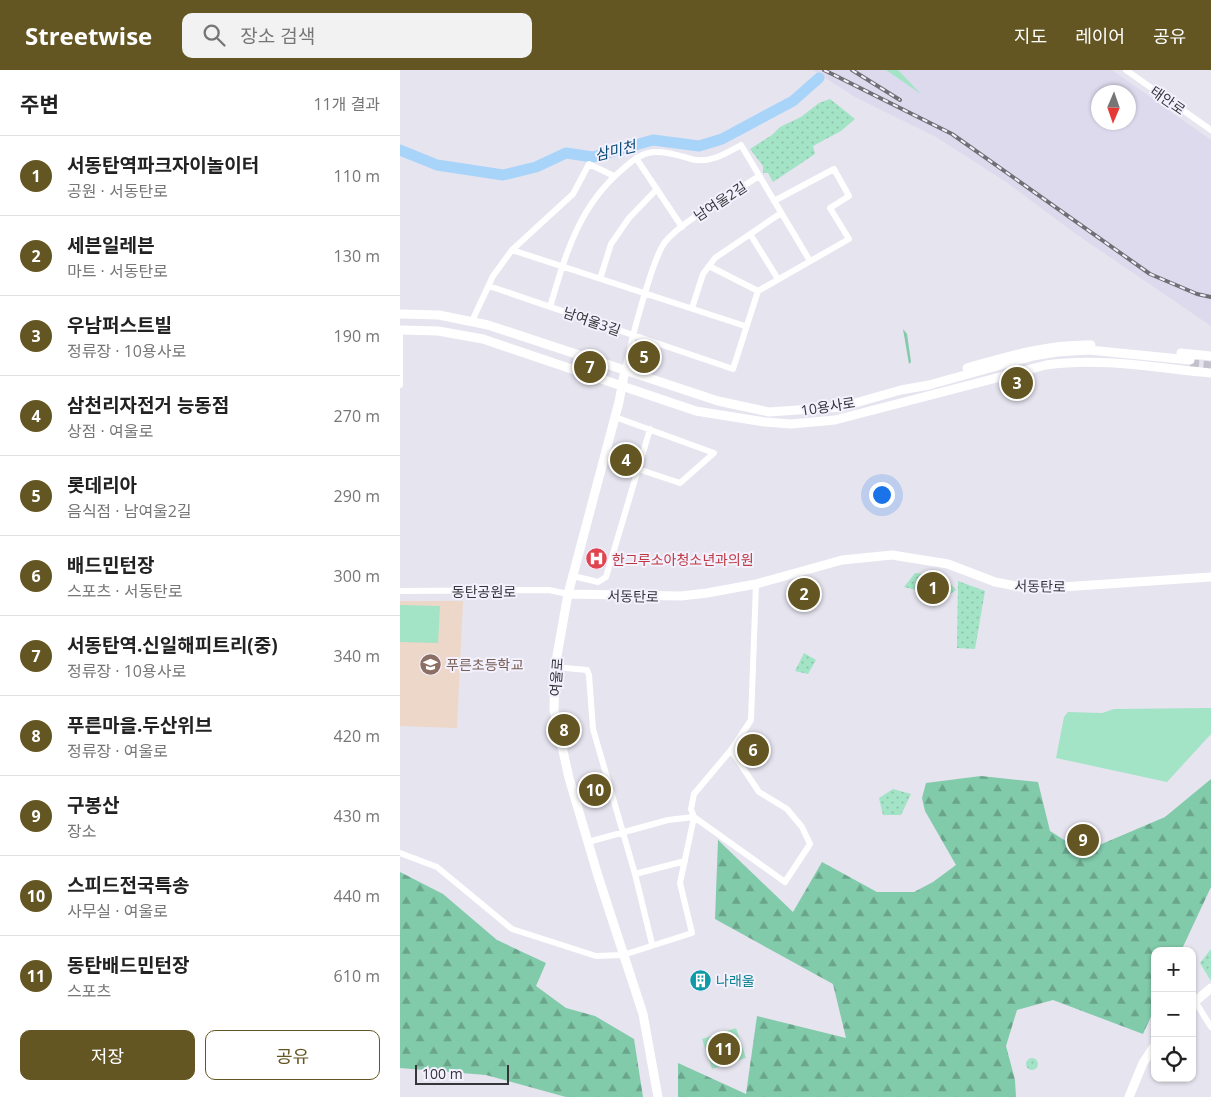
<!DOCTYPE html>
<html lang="ko">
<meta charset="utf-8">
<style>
:root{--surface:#fff;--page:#f2f2f2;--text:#222;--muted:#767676;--line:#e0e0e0;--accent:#645623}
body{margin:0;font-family:"Open Sans","Noto Sans KR",sans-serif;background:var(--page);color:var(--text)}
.controls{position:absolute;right:15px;bottom:15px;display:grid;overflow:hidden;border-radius:10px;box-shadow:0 1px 4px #0004}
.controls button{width:45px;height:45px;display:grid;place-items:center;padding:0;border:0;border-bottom:1px solid var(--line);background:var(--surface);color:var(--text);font:25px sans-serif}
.compass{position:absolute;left:691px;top:15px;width:45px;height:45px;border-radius:50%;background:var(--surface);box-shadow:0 1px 4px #0004;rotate:182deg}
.scale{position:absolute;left:15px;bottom:12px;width:94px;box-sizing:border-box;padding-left:5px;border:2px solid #363539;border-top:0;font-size:14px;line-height:18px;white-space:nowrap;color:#363539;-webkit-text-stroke:4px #f3f1fd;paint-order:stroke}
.you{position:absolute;left:481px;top:424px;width:18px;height:18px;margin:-12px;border:4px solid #fff;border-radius:50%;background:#1a73e8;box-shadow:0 0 0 8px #1a73e833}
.badge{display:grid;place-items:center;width:32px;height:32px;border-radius:50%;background:var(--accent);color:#fff;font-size:16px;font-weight:700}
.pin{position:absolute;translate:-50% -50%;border:2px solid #fff;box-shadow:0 1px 5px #0006}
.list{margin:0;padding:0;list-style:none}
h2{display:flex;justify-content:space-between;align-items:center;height:65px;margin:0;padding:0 20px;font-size:21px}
h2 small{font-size:16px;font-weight:400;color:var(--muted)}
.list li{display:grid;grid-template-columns:32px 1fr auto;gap:15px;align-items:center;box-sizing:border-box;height:80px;padding:0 20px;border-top:1px solid var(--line)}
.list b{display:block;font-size:19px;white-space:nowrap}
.list p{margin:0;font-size:16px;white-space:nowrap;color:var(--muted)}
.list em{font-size:16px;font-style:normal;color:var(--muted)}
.actions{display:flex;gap:10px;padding:15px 20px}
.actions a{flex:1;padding:11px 0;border:1px solid var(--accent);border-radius:10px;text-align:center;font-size:18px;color:var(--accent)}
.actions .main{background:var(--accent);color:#fff}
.icon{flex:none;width:28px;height:28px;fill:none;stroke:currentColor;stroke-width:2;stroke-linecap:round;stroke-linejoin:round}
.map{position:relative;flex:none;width:811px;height:1027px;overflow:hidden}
header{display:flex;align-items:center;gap:30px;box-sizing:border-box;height:70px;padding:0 25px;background:var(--accent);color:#fff}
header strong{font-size:24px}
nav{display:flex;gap:28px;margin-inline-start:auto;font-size:18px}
.search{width:350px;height:45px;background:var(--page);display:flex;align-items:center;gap:12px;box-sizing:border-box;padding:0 18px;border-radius:10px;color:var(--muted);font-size:19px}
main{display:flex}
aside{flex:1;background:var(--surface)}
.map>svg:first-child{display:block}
.built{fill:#dddaed;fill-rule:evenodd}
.education{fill:#ecd7c9}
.grass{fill:#a3e3c6}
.forest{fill:url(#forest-firs)}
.park{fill:url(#park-dots)}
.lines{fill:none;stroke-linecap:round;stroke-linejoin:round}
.river{stroke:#a8d4f9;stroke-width:11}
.tertiary-tunnel{stroke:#c3c1cb;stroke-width:9;stroke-dasharray:9 4.5;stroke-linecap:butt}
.minor{stroke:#fff;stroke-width:6}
.tertiary{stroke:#fff;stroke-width:9}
.rail-casing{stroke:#706f75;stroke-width:4}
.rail{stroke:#f3f1fd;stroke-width:2;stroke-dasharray:5.5;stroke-linecap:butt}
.labels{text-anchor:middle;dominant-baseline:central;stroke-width:4;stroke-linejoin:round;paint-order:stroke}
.street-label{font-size:14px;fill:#363539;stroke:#f3f1fd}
.health-label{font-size:14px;fill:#be3a42;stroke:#f3f1fd;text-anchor:start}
.education-label{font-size:14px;fill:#785e54;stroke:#f3f1fd;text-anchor:start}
.culture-label{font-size:14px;fill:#0d838f;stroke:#f3f1fd;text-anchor:start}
.water-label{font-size:15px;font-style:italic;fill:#044972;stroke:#f3f1fd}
</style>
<header>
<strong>Streetwise</strong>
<div class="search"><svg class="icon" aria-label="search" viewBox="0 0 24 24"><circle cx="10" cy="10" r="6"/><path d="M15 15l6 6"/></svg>장소 검색</div>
<nav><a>지도</a><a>레이어</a><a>공유</a></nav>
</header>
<main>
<aside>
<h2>주변<small>11개 결과</small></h2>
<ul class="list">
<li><span class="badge">1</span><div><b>서동탄역파크자이놀이터</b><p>공원 · 서동탄로</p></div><em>110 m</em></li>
<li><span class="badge">2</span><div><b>세븐일레븐</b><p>마트 · 서동탄로</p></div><em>130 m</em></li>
<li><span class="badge">3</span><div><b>우남퍼스트빌</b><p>정류장 · 10용사로</p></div><em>190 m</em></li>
<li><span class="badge">4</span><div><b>삼천리자전거 능동점</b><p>상점 · 여울로</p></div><em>270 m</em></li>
<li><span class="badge">5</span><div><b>롯데리아</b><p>음식점 · 남여울2길</p></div><em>290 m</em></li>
<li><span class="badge">6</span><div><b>배드민턴장</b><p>스포츠 · 서동탄로</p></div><em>300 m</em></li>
<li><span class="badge">7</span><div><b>서동탄역.신일해피트리(중)</b><p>정류장 · 10용사로</p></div><em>340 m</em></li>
<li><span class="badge">8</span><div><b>푸른마을.두산위브</b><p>정류장 · 여울로</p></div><em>420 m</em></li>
<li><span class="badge">9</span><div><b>구봉산</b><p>장소</p></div><em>430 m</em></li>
<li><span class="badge">10</span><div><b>스피드전국특송</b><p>사무실 · 여울로</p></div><em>440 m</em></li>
<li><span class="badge">11</span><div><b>동탄배드민턴장</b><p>스포츠</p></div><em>610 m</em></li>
</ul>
<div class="actions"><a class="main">저장</a><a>공유</a></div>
</aside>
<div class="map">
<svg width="811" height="1027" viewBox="0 0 811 1027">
<defs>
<pattern id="forest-firs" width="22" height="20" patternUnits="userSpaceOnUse" patternTransform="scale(1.25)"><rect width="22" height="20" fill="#81caaa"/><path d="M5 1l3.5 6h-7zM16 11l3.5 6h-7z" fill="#6aa58b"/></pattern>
<pattern id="park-dots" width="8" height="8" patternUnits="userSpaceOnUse" patternTransform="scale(1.25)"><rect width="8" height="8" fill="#a3e3c6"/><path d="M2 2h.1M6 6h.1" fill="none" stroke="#8dc3ab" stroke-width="1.8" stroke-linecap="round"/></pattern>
</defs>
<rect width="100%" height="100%" fill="#e6e4ef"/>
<path class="built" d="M413 0H712L811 70V256L676 164 606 112 536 67 455 27ZM698 22H728V52H698Z"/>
<path class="education" d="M0 531H63L57 658 0 656Z"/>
<path class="grass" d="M486 0H498L521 24Z
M0 535 40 536 38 573 0 572Z
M811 638V664L767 712 656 688 664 647 668 642 702 643 714 639Z
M353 669 363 674 353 690 342 685Z
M336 958 346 988 312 999 302 969Z"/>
<path class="forest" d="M503 259 507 264 511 292 509 294Z
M581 706 638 712 650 761 683 782 765 747 811 709V817L781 881H755V938L743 964 653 930 617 940 606 976 615 1010 616 1027H278V993L346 1024 357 946 446 968 433 914 315 849 318 770 393 842 422 792 477 822H514L533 812 556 795 525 741 522 728 526 713Z
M0 802 43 824 97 870 146 893 136 916 166 938 195 946 234 969 243 1027H166L86 1005 0 998Z"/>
<path class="park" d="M430 29 455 49 441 61 413 76 415 84 373 112 368 103H363V96L350 79 372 65 380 57 401 47 419 33Z
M515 503C534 505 544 504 556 520L538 532 529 523 504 517Z
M558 511 585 521 575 579 557 578Z
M404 583 416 590 408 604 395 601Z
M493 719 511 724 501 745H483L479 728Z
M811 879V911L800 893Z
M626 994a6 6 0 1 1 12 0a6 6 0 1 1-12 0Z"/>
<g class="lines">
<path class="river" d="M0 80 37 95 103 105 136 97 166 83 193 87 253 70 299 76 322 69 393 31 419 8"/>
<path class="tertiary-tunnel" d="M790 294 811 296"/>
<path class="minor" d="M726 0 811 60
M236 88 282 157
M350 164 378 209
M112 180 345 256
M309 196 358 221
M200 209 211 174 229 148 257 119
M89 216 333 299 358 221 449 169 430 138 449 126 434 99 374 131
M150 237C166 183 179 135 224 98 234 89 243 82 257 82 269 82 280 86 291 89 309 94 325 84 341 75L410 191
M292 238 303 204 315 188 381 143
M72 251 93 206 112 180 173 124 189 94 214 106
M225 300C230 275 252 189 265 172 283 150 334 123 359 106
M0 315V260
M215 347 314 383 280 413 238 399
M173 506 198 512 206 507 250 359
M0 521 149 520 168 524
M155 597 187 600 189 605 193 659 235 804 252 874
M331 680 359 722 387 739 402 757 410 774 385 812 294 747 291 739 294 724 331 680 351 650 356 514
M0 783 37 797 112 859 196 886 223 885 292 863 280 813 294 747 268 750 188 772
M235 804 285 791
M795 931 811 957"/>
<path class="tertiary" d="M0 244 39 245 88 255 318 331 369 342 441 337 501 320 529 315 633 286 657 282 689 280 790 290
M0 260 38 261 83 269 296 341 365 352 391 354 435 350 646 295C701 287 756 298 811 303
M781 283 811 286
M567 298C609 286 648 274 691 275
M225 300 219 332 168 524 155 597 154 640 169 708 198 806 243 944 258 1027
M168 524 281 526 307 523 356 514 442 490 492 485 548 494 595 512 621 517H662L811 507
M792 934 811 918
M729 1027 743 993 755 975"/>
<defs>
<path id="rail" d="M424 0 552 64 750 204 797 224 811 227
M452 0 500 30"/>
</defs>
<use href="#rail" class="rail-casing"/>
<use href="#rail" class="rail"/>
</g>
<defs>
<symbol id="hospital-disc" viewBox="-11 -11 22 22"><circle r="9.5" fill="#e0444e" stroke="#f3f1fd"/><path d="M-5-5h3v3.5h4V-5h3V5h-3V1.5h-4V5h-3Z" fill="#fff"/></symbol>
<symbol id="school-disc" viewBox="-11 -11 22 22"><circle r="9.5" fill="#8d6e63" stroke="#f3f1fd"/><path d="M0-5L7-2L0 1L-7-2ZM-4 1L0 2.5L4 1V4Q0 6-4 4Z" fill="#fff"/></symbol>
<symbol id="building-disc" viewBox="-11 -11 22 22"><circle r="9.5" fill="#0f9aa8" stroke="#f3f1fd"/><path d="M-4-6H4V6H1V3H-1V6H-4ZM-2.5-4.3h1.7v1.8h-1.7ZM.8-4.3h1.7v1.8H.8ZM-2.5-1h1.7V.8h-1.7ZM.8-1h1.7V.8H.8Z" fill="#fff"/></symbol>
</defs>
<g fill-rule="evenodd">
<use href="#hospital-disc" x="184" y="476" width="25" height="25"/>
<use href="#school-disc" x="18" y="582" width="25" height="25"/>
<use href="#building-disc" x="288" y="898" width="25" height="25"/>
</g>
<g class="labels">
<g class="street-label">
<text transform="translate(768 30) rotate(35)">태안로</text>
<text transform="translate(320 131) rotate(-33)">남여울2길</text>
<text transform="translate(192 251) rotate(19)">남여울3길</text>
<text transform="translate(428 336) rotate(-9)">10용사로</text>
<text transform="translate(640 516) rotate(1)">서동탄로</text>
<text x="84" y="521">동탄공원로</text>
<text transform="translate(233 526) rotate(1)">서동탄로</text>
<text transform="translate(156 607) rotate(-86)">여울로</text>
</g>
<g class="health-label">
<text x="212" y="489">한그루소아청소년과의원</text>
</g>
<g class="education-label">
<text x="46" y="594">푸른초등학교</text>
</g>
<g class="culture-label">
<text x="316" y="910">나래울</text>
</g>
<g class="water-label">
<text transform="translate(215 80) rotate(-14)">삼미천</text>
</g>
</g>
</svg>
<div class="controls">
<button>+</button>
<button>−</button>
<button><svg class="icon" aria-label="locate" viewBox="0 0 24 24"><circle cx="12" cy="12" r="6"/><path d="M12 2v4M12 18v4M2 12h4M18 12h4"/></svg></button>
</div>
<svg class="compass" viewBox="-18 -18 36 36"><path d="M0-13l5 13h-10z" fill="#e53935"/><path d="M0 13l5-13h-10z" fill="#767676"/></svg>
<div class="scale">100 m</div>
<div class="you"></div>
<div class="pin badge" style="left:533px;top:518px">1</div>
<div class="pin badge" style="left:404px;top:524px">2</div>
<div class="pin badge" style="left:617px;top:313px">3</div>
<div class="pin badge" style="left:226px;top:390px">4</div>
<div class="pin badge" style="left:244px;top:287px">5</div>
<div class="pin badge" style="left:353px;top:680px">6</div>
<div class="pin badge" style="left:190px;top:297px">7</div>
<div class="pin badge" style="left:164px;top:660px">8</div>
<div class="pin badge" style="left:683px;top:770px">9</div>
<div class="pin badge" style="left:195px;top:720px">10</div>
<div class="pin badge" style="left:324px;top:979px">11</div>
</div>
</main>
